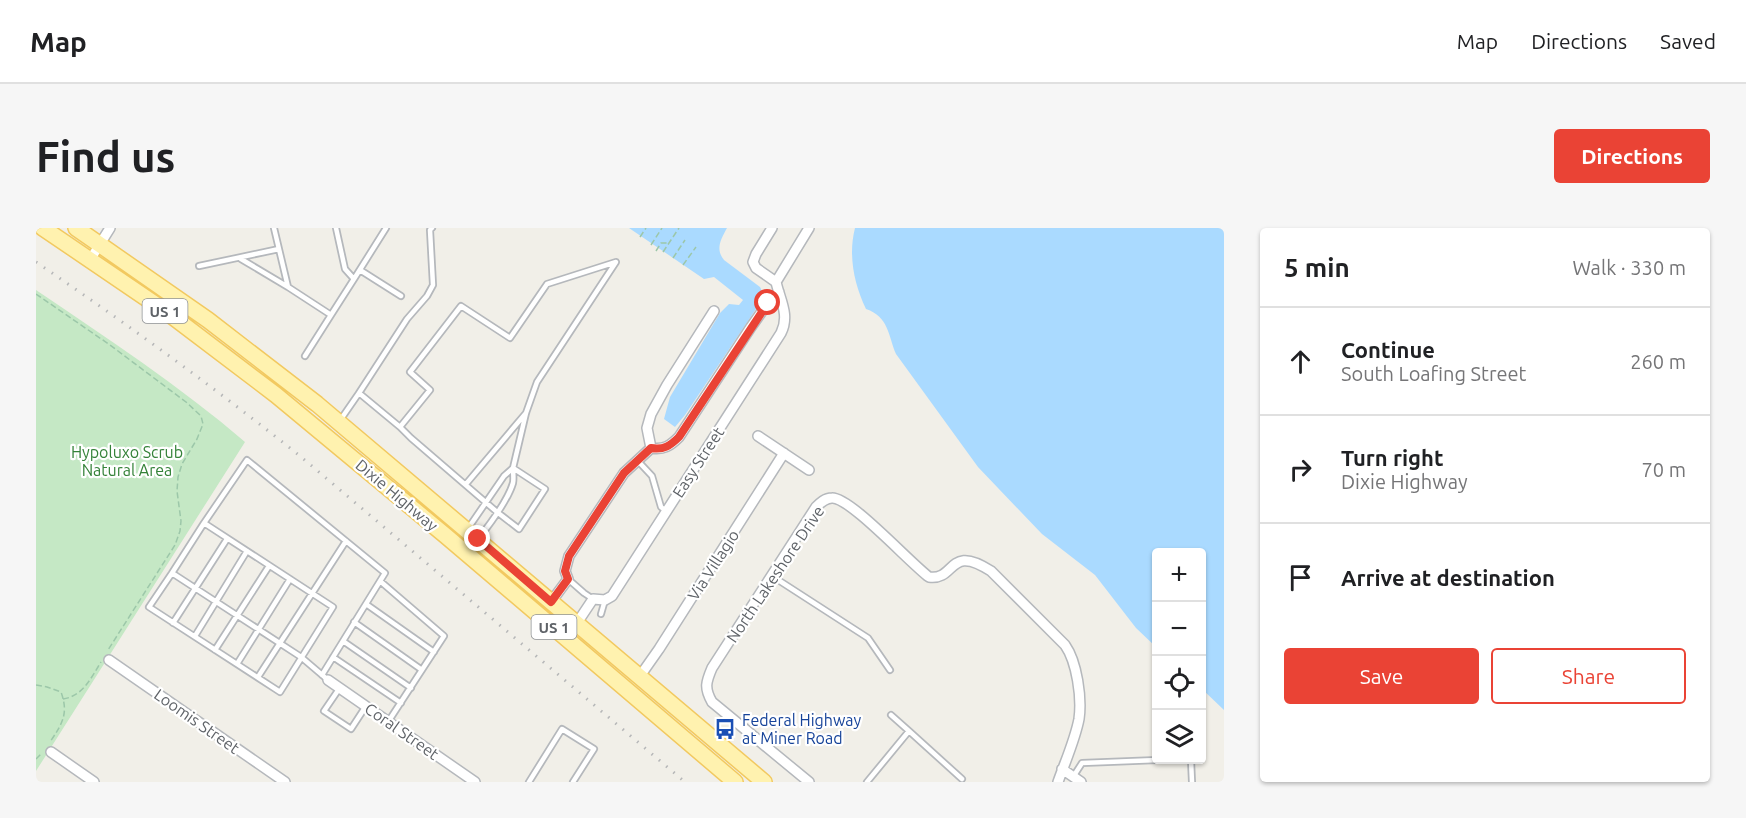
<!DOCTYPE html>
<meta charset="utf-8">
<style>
:root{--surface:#fff;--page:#f6f6f6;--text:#202124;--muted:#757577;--line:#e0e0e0;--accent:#ea4335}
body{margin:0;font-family:Ubuntu,sans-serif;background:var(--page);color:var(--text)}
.controls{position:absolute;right:18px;bottom:18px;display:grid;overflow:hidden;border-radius:6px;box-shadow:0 2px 4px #0004}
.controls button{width:54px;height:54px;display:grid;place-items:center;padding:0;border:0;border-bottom:2px solid var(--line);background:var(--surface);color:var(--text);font:30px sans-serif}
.stop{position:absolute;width:18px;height:18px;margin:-14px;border:4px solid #ea4335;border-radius:50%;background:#fff}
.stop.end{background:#ea4335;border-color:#fff;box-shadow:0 2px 6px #0008}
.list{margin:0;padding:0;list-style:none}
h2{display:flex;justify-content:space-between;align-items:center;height:78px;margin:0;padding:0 24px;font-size:26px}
h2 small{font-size:20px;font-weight:400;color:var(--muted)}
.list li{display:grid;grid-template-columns:39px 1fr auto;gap:18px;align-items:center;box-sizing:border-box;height:108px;padding:0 24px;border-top:2px solid var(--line)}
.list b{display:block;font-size:22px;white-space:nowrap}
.list p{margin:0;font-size:20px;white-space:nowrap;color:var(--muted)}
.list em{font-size:20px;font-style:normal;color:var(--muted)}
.actions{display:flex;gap:12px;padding:18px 24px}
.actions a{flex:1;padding:14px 0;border:2px solid var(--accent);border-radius:6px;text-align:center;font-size:21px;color:var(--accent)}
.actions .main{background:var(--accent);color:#fff}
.icon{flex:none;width:33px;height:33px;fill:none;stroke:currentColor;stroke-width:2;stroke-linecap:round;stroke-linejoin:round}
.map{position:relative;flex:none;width:1188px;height:554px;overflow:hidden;border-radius:6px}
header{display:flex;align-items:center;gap:36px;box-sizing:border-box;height:84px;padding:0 30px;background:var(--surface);border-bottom:2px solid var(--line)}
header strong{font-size:28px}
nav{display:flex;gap:33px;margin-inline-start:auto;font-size:21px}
.intro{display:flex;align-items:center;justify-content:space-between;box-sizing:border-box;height:144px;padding:0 36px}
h1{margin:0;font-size:42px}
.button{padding:15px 27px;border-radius:6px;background:var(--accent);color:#fff;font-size:21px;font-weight:700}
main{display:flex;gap:36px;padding:0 36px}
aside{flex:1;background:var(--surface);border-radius:6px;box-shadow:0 2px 4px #0004}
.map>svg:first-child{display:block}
.green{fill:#c5e8c5}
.water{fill:#aadaff}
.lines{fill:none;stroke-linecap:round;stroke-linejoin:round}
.lane-casing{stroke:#b5b8bc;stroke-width:8}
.street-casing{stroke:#b5b8bc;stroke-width:12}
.primary-casing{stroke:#f2c960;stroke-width:18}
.path{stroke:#9cc7a9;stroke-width:1.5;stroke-dasharray:6 3;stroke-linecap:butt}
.lane{stroke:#fff;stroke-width:4.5}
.street{stroke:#fff;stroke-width:9}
.primary{stroke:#fff2af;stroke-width:15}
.rail{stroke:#b6b7b8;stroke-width:3;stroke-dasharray:1.5 8;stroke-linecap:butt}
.route{stroke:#ea4335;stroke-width:8}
.labels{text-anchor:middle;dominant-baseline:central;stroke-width:4.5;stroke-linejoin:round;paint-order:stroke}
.shield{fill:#fff;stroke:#8f9295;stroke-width:1.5}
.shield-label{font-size:15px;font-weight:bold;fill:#5f6368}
.park-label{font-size:16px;fill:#348238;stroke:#fff}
.street-label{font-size:16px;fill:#5f6368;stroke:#fff}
.transit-label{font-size:16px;fill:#164399;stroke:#fff;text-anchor:start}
</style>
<header>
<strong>Map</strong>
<nav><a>Map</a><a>Directions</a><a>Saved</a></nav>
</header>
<div class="intro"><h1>Find us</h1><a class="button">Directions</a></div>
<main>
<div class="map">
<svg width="1188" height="554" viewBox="0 0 1188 554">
<rect width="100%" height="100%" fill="#f1efe8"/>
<path class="green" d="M0 62C71 110 144 158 209 214L0 543Z"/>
<path class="water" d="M593 0H691C685 11 679 21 688 32L724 59C728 66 725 71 722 78L649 187 639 199 628 191 634 169 684 85 693 76 703 77 707 72 678 49 668 51Z
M819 0H1188V482L1166 461V325H1120V419L1100 400 1059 347 1006 306 942 239 860 126C852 107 853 89 830 81 818 56 812 27 819 0Z"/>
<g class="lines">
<defs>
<path id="lane" d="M238 0 252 59 295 87 269 128
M205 31 252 59
M163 38 243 21
M324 42 365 68
M318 51 350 0
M295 87 318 51 309 41 300 0
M323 165 371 91 391 68 397 57 394 2 396 0
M305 191 323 165 364 199 394 162 374 144 425 78 474 110 511 56 580 34 501 154 490 185 477 240 468 248 433 299
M364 199 375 210 461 284 483 301 509 261 477 240C477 245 478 251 477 255 472 272 454 296 443 310
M601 232 616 248 625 279 630 283
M430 256 490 185
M168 295 211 232 349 345 286 447
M136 345 168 295 297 379 244 464 113 379 136 345 265 429 292 452
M736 348 832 410 854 442
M532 351 548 365 557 371
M344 353 408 408 352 494
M330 376 398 424
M565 386 569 372
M318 394 386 442
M137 395 191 311
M159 408 211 323
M307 413 375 460
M179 422 233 338
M297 429 365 475
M201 436 254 351
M222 449 310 313
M303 461 288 483 315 501 330 478
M873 503 926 551
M1155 532 1156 554
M1037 549 1046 535 1122 532
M493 554 526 501 558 521 537 554
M831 554 873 503 855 487"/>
<path id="street" d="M736 0 720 26 717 34 720 40 740 54
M54 32 74 0
M740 54 773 0
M722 208 773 242
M615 220C628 222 634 218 643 209L715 99 732 75 743 64
M515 374 532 351 529 343 533 328 588 245 615 220 611 200 615 186 631 157 678 83
M541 395 557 371 569 372 576 368 745 105C754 87 744 72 740 54
M73 432 249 554
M604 448 623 421 748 225
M292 452 439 554
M15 524 58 554
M1026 541 1045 554
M773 554 676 474C668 460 670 454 676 440L780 279C784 275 789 270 796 270 814 269 874 335 893 349 920 353 912 315 955 343L1029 417C1041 434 1046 470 1043 491 1039 512 1029 534 1022 554"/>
<path id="primary" d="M7 0 132 85 240 167 410 308 699 554
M40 0 172 92 281 176 728 554"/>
</defs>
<use href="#lane" class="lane-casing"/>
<use href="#street" class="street-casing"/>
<use href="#primary" class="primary-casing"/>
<path class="path" d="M604 9 610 0
M615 17 626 0
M620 23 625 15H633
M627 24 643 0
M637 30 649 12
M647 37 660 19
M0 66 74 117 150 174 165 188 167 196 161 211 146 236 142 249 141 263 145 293 144 303 139 317 72 422
M0 457 11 459 25 464C33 486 26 496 14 514
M27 471C47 468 55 450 65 434
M0 531 6 525"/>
<use href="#lane" class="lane"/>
<use href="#street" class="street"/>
<use href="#primary" class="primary"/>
<path class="rail" d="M0 34C91 96 179 160 264 228L649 554"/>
</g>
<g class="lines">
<path class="route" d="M442 311 515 374 532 351 529 343 533 328 588 245 615 220C628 222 634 218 643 209L732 75"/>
</g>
<defs>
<symbol id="bus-bare" viewBox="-9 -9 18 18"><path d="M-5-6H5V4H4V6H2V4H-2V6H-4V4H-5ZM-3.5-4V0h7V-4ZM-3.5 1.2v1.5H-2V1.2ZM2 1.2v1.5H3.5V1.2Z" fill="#1a4fb4" stroke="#fff" stroke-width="2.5" paint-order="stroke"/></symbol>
</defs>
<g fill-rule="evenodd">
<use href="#bus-bare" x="674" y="486" width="30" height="30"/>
</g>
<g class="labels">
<g class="shield">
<rect x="106.5" y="71" width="45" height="24" rx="4.5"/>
<rect x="495.5" y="387" width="45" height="24" rx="4.5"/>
</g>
<g class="shield-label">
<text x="129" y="83">US 1</text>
<text x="518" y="399">US 1</text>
</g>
<g class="park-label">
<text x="91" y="224">Hypoluxo Scrub<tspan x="91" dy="18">Natural Area</tspan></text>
</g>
<g class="street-label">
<text transform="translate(662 234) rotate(-57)">Easy Street</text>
<text transform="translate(361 267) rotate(40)">Dixie Highway</text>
<text transform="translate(677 337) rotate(-57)">Via Villagio</text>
<text transform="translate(739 346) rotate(-56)">North Lakeshore Drive</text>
<text transform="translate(161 493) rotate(35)">Loomis Street</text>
<text transform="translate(366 503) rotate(35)">Coral Street</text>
</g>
<g class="transit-label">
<text x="706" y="492">Federal Highway<tspan x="706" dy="18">at Miner Road</tspan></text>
</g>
</g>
</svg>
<div class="controls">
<button>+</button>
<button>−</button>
<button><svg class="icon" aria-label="locate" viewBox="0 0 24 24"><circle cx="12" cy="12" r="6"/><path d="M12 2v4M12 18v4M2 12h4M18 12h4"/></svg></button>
<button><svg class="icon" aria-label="layers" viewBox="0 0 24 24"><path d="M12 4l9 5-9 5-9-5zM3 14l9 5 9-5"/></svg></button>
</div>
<div class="stop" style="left:732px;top:75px"></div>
<div class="stop end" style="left:442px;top:311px"></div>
</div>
<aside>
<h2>5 min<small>Walk · 330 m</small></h2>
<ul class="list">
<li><svg class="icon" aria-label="ahead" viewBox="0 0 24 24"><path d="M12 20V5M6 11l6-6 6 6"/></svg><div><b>Continue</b><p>South Loafing Street</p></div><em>260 m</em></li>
<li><svg class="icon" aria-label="right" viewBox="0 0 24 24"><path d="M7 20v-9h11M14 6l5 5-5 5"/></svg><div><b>Turn right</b><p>Dixie Highway</p></div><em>70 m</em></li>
<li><svg class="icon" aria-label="arrive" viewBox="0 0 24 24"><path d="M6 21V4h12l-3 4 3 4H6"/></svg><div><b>Arrive at destination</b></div></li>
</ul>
<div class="actions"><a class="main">Save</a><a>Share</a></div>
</aside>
</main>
